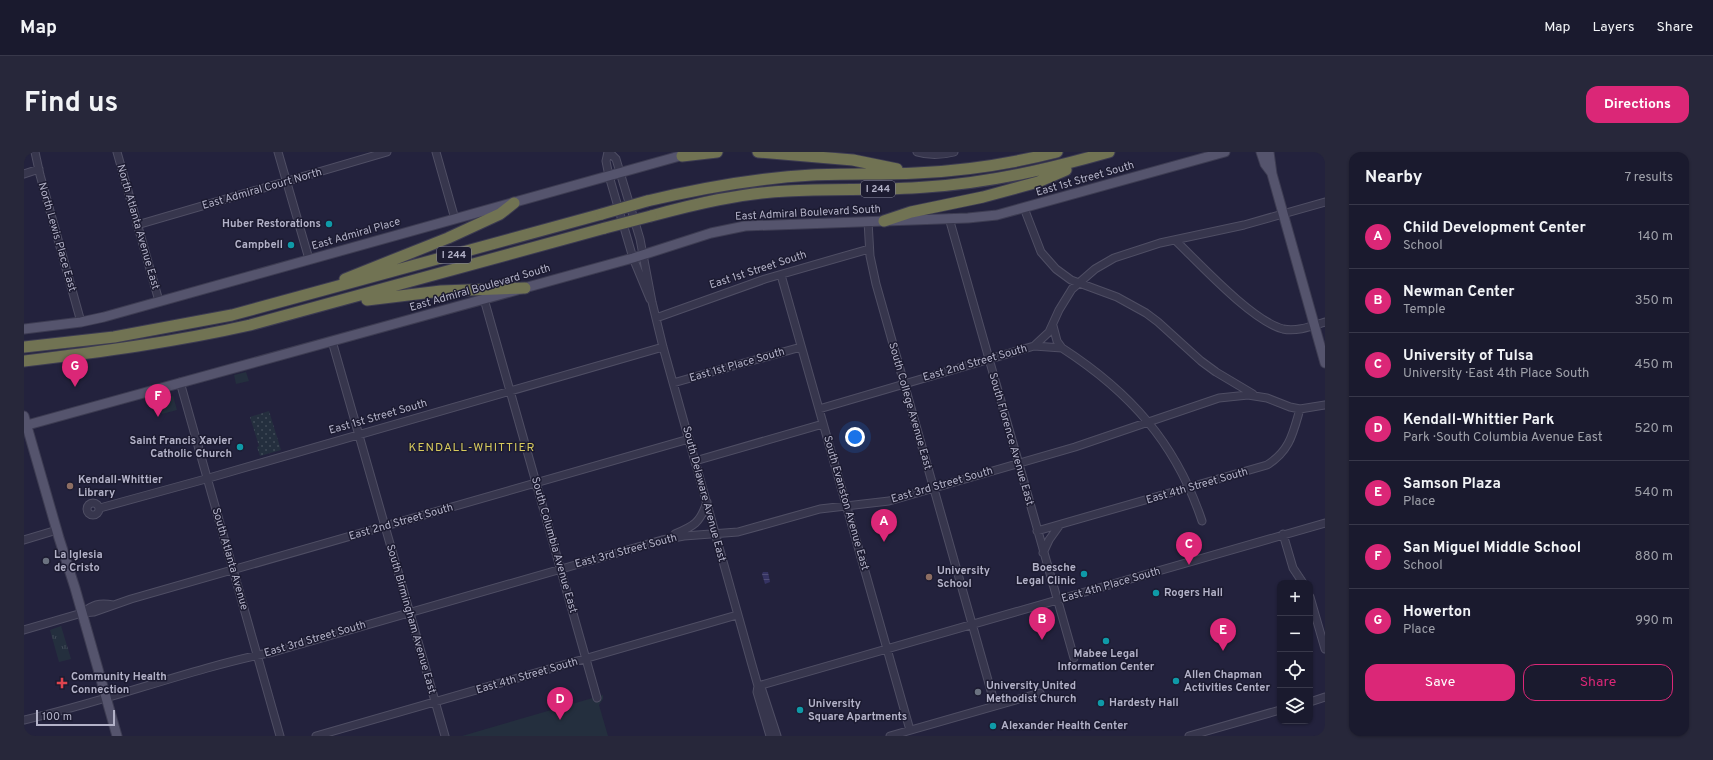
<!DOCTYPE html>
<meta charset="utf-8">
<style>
:root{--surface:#1a1a2e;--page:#27273a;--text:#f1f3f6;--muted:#9fa1aa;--line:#38384a;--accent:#db2777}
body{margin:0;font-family:Overpass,sans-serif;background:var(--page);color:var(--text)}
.controls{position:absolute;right:12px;bottom:12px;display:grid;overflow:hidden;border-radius:8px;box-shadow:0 1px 3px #0004}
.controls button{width:36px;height:36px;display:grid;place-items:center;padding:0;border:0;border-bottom:1px solid var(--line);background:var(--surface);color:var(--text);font:20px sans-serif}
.scale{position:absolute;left:12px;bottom:10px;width:79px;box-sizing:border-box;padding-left:4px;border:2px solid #b3b2c8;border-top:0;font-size:11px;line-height:14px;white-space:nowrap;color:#b3b2c8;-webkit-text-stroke:3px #1c1b31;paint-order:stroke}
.you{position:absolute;left:831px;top:285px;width:14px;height:14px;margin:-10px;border:3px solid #fff;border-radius:50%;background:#1a73e8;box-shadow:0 0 0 6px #1a73e833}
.badge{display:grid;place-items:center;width:26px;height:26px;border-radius:50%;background:var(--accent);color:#fff;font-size:13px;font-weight:700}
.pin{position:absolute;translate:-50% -33px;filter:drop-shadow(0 1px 2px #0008)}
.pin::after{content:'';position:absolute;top:21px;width:14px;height:12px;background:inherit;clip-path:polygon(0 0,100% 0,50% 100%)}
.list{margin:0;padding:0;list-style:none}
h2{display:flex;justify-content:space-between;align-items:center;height:52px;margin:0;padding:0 16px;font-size:17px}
h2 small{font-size:13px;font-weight:400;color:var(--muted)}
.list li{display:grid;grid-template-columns:26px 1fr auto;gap:12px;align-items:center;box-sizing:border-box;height:64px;padding:0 16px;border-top:1px solid var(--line)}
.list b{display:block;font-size:15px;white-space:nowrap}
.list p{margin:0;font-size:13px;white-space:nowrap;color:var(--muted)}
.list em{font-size:13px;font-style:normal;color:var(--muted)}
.actions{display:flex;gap:8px;padding:12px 16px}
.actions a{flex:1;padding:9px 0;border:1px solid var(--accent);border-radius:12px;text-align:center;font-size:14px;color:var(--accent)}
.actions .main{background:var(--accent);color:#fff}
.icon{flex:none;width:22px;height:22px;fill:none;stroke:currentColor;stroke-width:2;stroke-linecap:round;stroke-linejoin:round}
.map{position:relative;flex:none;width:1301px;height:584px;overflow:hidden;border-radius:12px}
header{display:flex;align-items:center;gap:24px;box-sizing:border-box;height:56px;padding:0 20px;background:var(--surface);border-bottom:1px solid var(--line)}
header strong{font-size:19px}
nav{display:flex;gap:22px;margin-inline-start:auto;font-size:14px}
.intro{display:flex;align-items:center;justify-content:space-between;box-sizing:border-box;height:96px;padding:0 24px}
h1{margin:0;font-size:28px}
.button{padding:10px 18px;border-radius:12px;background:var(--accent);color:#fff;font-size:14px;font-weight:700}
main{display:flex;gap:24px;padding:0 24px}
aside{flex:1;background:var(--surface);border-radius:12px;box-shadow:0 1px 3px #0004}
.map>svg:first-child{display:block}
.grass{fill:url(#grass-tufts)}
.park{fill:#242f3e}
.garden{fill:url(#garden-dots)}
.water{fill:url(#water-rules)}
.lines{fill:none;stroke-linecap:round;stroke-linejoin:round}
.minor-casing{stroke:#4f4e64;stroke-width:9}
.major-casing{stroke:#3d3c52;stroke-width:11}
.highway-casing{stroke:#3c3b51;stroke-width:13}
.minor{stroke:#37364d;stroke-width:7}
.major{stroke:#55546d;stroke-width:9}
.highway{stroke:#717353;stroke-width:11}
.highway-bridge-casing{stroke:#3c3b51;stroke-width:13;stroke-linecap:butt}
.highway-bridge{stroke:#717353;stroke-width:11}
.culture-dot{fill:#0f9aa8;stroke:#1c1b31;stroke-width:1.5}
.education-dot{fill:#8d6e63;stroke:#1c1b31;stroke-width:1.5}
.worship-dot{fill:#6b7280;stroke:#1c1b31;stroke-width:1.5}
.health-dot{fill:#e0444e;stroke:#1c1b31;stroke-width:1.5}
.labels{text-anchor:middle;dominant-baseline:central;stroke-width:3;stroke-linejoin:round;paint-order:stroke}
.shield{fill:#1c1b31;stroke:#86859b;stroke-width:1}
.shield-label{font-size:10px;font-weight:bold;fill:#b3b2c8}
.street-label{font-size:11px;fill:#b3b2c8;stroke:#1c1b31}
.poi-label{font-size:11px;font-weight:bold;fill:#b3b2c8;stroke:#1c1b31;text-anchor:start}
.neighbourhood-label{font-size:12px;letter-spacing:1px;fill:#d7ca5d;stroke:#1c1b31}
</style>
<header>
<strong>Map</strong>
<nav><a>Map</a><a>Layers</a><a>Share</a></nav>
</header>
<div class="intro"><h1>Find us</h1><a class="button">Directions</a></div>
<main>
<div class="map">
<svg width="1301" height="584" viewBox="0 0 1301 584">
<defs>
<pattern id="grass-tufts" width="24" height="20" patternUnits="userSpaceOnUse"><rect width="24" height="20" fill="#242f3e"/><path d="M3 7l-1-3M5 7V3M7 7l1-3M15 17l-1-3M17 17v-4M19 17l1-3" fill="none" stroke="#414b58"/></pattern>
<pattern id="garden-dots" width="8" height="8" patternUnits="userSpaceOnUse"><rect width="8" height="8" fill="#242f3e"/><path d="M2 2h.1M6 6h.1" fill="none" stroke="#414b58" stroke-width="1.8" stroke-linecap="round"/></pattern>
<pattern id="water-rules" width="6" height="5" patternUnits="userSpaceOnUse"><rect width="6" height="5" fill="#353362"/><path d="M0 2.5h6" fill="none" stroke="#504e77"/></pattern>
</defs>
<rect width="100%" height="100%" fill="#23223d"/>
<path class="grass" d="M37 474 47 507 35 510 26 478Z"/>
<path class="park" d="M222 220 225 229 212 232 210 223Z
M149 244 153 258 138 262 134 248Z
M579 543V547L575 553 584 584H438Z"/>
<path class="garden" d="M245 259 257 298 236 304 233 295 235 294 226 265Z"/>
<path class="water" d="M739 420H744L746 430 741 432 738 422Z"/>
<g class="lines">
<defs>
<path id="minor" d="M11 0 16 23 57 170
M93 0 135 149
M254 0 285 107
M412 0 431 67
M584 0 582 9 585 24 609 106 626 147
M585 0 592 7 616 87 628 150 639 195 728 513 734 534 733 540 746 584
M893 0C906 4 918 3 930 0
M0 22 15 17
M1000 56 1017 100 1032 117 1047 128 1093 145 1122 161 1134 170 1177 209 1192 220 1229 242
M925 66 1050 506
M844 69 846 104 852 132 971 553
M113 73 363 0
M1151 88C1175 111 1228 169 1259 177 1273 180 1288 174 1301 170
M757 123 886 578
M460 147 573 546
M632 166 741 127 845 97
M1029 174 1033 189 1038 196C1106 240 1152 291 1178 369
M308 189 421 584
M1010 194 1038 196
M156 230 256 584
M649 231 777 195
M795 257 1010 194 1025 180 1035 158 1048 137 1071 117 1090 106 1136 91 1220 73 1301 50
M671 309 799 272
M63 357a6 6 0 1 1 12 0a6 6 0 1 1-12 0Z
M76 356 178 328 639 195
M1013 379 1243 313C1266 299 1269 281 1276 257
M651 382C670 374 676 371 683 350
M1259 382 1269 416 1279 431
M0 388 33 378
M1019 401 1025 388 1035 374
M1286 445 1301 497
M58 461C69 453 75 450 89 453
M0 478 58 461 70 460 107 447 665 287
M734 534 1301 371
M734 534 738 538 753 584
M1286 550 1301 545
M0 568C84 549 165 517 249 500L638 388 660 384 714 380 796 357 865 349 879 345 1051 295 1195 246 1224 243 1243 246 1266 255 1276 257 1301 253
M292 584 713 463
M866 584 1016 541
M1165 584 1256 558"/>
<path id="major" d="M1237 0 1241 12 1247 20
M1245 0 1248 22 1301 211
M0 177 57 170 80 165 663 2
M0 264 35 386 51 436 93 584
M0 274 609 106 687 81 721 74 944 66 973 63 1201 0"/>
<path id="highway" d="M734 0 829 8 873 17
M658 4 693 0
M623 49C678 36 732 26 788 23 823 21 857 23 892 21 939 19 986 12 1033 0
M627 64C671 52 717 41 763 39 809 36 856 39 902 35 965 31 1025 17 1085 0
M860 69 887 60 959 45 1014 30 1042 18
M321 127 424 86 476 62 490 51
M343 148 417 139 501 136
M0 195 90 185 208 163 578 62
M0 209C76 200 151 190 226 173L581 76"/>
</defs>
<use href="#minor" class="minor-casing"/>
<use href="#major" class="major-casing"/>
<use href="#highway" class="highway-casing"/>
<use href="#minor" class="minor"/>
<use href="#major" class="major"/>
<use href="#highway" class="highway"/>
<defs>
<path id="highway-bridge" d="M578 62 623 49
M581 76 627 64"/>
</defs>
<use href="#highway-bridge" class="highway-bridge-casing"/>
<use href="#highway-bridge" class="highway-bridge"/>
</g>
<g class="culture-dot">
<circle cx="305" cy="72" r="4"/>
<circle cx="267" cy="93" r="4"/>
<circle cx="216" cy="295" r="4"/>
<circle cx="1060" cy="422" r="4"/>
<circle cx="1132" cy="441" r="4"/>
<circle cx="1082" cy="489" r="4"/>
<circle cx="1152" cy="529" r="4"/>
<circle cx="1077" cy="551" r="4"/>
<circle cx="776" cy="558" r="4"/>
<circle cx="969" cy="574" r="4"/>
</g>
<g class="education-dot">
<circle cx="46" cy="334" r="4"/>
<circle cx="905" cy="425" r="4"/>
</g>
<g class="worship-dot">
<circle cx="22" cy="409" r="4"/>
<circle cx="954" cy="540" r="4"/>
</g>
<path class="health-dot" d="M36 525h4v4h4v4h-4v4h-4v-4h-4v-4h4z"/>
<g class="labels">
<g class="shield">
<rect x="837" y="29" width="34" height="16" rx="3"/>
<rect x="413" y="95" width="34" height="16" rx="3"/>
</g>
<g class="shield-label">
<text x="854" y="37">I 244</text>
<text x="430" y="103">I 244</text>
</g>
<g class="street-label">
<text transform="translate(1061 27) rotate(-16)">East 1st Street South</text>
<text transform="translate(238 37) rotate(-16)">East Admiral Court North</text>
<text transform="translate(784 61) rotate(-3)">East Admiral Boulevard South</text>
<text transform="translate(114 75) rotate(74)">North Atlanta Avenue East</text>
<text transform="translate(332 82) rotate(-16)">East Admiral Place</text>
<text transform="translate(33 85) rotate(74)">North Lewis Place East</text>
<text transform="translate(734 118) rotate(-18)">East 1st Street South</text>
<text transform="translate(456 136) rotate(-16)">East Admiral Boulevard South</text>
<text transform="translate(951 211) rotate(-16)">East 2nd Street South</text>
<text transform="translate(713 213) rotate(-16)">East 1st Place South</text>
<text transform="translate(886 254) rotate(74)">South College Avenue East</text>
<text transform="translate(354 265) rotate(-16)">East 1st Street South</text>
<text transform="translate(987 287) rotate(74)">South Florence Avenue East</text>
<text transform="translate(918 333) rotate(-16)">East 3rd Street South</text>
<text transform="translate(1173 334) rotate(-16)">East 4th Street South</text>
<text transform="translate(680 342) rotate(75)">South Delaware Avenue East</text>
<text transform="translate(822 351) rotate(74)">South Evanston Avenue East</text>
<text transform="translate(377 370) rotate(-16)">East 2nd Street South</text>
<text transform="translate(530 393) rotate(74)">South Columbia Avenue East</text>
<text transform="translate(602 399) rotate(-15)">East 3rd Street South</text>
<text transform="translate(206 407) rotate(74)">South Atlanta Avenue</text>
<text transform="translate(1087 433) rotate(-16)">East 4th Place South</text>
<text transform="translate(387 467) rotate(74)">South Birmingham Avenue East</text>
<text transform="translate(291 487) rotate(-16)">East 3rd Street South</text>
<text transform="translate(503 524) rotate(-16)">East 4th Street South</text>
</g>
<g class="poi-label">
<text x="297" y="72" text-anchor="end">Huber Restorations</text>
<text x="259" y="93" text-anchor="end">Campbell</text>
<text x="208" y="289" text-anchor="end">Saint Francis Xavier<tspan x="208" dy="13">Catholic Church</tspan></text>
<text x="54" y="328">Kendall-Whittier<tspan x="54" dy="13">Library</tspan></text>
<text x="30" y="403">La Iglesia<tspan x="30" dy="13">de Cristo</tspan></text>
<text x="1052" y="416" text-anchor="end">Boesche<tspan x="1052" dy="13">Legal Clinic</tspan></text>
<text x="913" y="419">University<tspan x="913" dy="13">School</tspan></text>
<text x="1140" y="441">Rogers Hall</text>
<text x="1082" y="502" text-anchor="middle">Mabee Legal<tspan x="1082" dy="13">Information Center</tspan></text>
<text x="1160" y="523">Allen Chapman<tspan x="1160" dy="13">Activities Center</tspan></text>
<text x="47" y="525">Community Health<tspan x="47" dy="13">Connection</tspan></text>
<text x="962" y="534">University United<tspan x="962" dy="13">Methodist Church</tspan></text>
<text x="1085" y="551">Hardesty Hall</text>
<text x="784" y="552">University<tspan x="784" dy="13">Square Apartments</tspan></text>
<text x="977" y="574">Alexander Health Center</text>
</g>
<g class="neighbourhood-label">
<text x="448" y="296">KENDALL-WHITTIER</text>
</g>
</g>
</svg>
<div class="controls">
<button>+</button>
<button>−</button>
<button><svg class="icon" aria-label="locate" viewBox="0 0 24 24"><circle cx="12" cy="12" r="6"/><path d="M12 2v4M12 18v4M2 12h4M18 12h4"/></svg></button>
<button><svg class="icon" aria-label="layers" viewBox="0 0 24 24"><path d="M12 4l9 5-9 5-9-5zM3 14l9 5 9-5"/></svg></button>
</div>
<div class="scale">100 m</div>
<div class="you"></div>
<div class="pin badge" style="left:860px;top:390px">A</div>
<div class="pin badge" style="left:1018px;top:488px">B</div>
<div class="pin badge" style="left:1165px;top:413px">C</div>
<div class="pin badge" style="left:536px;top:568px">D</div>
<div class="pin badge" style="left:1199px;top:499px">E</div>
<div class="pin badge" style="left:134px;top:265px">F</div>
<div class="pin badge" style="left:51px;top:235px">G</div>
</div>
<aside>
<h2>Nearby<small>7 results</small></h2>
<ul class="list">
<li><span class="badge">A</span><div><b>Child Development Center</b><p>School</p></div><em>140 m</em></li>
<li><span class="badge">B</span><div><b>Newman Center</b><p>Temple</p></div><em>350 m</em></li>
<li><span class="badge">C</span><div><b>University of Tulsa</b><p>University · East 4th Place South</p></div><em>450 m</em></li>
<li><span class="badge">D</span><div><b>Kendall-Whittier Park</b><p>Park · South Columbia Avenue East</p></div><em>520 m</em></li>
<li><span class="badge">E</span><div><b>Samson Plaza</b><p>Place</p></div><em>540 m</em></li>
<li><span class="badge">F</span><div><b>San Miguel Middle School</b><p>School</p></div><em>880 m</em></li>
<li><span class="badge">G</span><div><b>Howerton</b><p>Place</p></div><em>990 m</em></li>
</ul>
<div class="actions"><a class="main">Save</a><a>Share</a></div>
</aside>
</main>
